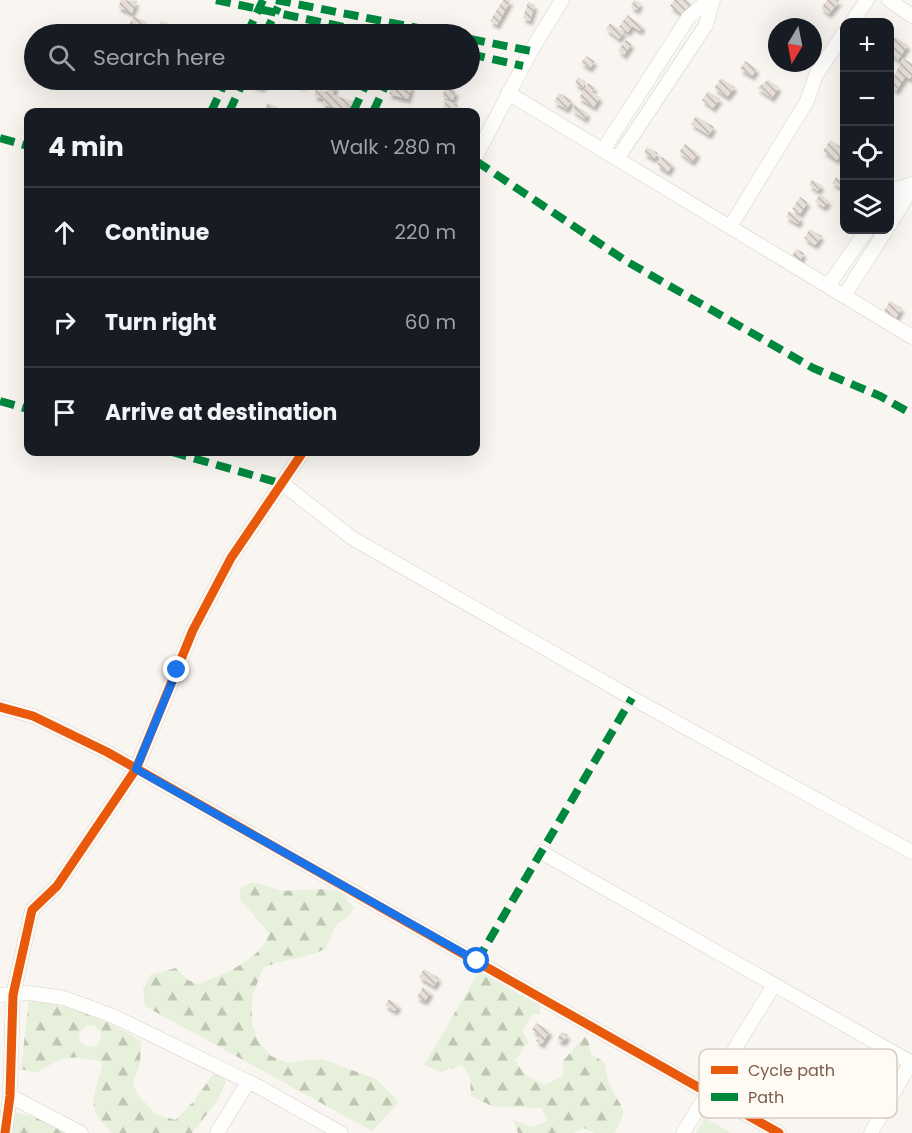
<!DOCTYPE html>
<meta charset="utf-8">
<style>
:root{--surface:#171b24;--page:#20242c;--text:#f1f3f6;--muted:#9ea1a6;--line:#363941}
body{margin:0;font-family:Poppins,sans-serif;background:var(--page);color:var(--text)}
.controls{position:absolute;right:18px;top:18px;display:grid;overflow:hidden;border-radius:12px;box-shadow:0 6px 24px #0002}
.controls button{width:54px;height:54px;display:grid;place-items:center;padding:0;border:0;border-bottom:2px solid var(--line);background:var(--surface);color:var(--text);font:30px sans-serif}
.compass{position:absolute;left:768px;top:18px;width:54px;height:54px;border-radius:50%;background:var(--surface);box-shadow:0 6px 24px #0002;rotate:190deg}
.stop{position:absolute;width:18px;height:18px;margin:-14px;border:4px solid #1a73e8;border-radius:50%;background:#fff}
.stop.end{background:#1a73e8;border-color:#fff;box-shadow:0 2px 6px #0008}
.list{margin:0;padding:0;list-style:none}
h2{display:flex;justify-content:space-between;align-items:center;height:78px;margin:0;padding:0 24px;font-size:26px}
h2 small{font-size:20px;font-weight:400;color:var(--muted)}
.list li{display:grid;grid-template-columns:39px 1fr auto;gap:18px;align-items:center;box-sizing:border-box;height:90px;padding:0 24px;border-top:2px solid var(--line)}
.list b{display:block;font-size:22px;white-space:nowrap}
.list em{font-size:20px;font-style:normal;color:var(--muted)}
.icon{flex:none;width:33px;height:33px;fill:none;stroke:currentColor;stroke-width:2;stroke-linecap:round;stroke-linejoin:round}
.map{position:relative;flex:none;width:912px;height:1133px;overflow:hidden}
.search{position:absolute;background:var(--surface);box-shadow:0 6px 24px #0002;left:24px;top:24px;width:456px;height:66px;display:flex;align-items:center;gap:15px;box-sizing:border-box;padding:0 21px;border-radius:33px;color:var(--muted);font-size:22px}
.panel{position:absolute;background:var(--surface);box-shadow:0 6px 24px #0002;left:24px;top:108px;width:456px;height:348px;border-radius:12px}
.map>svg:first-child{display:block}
.forest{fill:url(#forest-firs);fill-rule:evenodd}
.park{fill:#e7f0db}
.building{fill:url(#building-back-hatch);filter:url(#shadow)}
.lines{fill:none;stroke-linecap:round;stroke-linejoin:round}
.street-casing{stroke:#d7d1cb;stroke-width:15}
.street{stroke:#fefefd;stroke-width:14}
.quiet{stroke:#00873e;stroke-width:8;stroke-dasharray:15 8;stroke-linecap:butt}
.cycleway-casing{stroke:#fffaf3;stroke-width:13}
.cycleway{stroke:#e8590c;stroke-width:9}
.route{stroke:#1a73e8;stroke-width:8}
.key{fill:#fffaf3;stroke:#d7cbc1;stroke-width:1.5}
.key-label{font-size:16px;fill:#7a5c4d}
</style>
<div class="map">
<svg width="912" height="1133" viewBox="0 0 912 1133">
<defs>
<pattern id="forest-firs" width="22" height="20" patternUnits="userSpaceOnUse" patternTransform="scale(1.5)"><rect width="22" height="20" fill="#e7f0db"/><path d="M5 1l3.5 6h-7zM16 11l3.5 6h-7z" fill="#c0c6b4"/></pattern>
<pattern id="building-back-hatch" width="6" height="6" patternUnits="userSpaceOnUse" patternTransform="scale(1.5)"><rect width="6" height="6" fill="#e6ded7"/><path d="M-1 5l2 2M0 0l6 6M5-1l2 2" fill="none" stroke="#bfb7b1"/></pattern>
<filter id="shadow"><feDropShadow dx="2.5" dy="4.5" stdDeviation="1.5" flood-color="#0004"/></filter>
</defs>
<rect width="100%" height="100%" fill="#f9f5f0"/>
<path class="forest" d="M252 882 282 891 324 889 342 893 354 908 349 916 336 925 325 949C304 959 284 958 263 968L252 996V1025L259 1043 271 1056 288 1063 322 1059 376 1079 399 1102 372 1131 145 1006 143 990 150 975 176 968 188 980 197 984C219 977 264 958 269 933L240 899V889Z
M479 972 539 1006 541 1015 533 1014 522 1031 529 1044H526L515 1061 527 1076 544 1085 563 1076V1061L584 1037 588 1040 591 1054 604 1062C606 1070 607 1079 610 1086 621 1110 631 1107 614 1133H594L584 1128 574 1133H518L513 1120 531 1127 548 1121 541 1108 492 1106 471 1096 470 1076 462 1065 441 1072 424 1065Z
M29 1000C67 1003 109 1021 141 1041L140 1063 133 1083 136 1093 156 1114 175 1120 194 1101 214 1073 224 1076 226 1082 217 1101 192 1133H112C82 1106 96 1096 103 1062 70 1054 64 1056 36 1073L21 1069ZM86 1026H95L101 1032 100 1041 94 1047 85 1046 79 1040 80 1032Z
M14 1112 36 1117 66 1133H12Z"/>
<path class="park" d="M705 1118 731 1133H696Z"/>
<path class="building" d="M121 0 137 1 132 13 118 7Z
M503 0H511L497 25 490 21Z
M634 0 641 3 637 10 631 7Z
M674 0H687L691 3 683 15 670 6Z
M827 0H840L829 14 821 8Z
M528 2 535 5 530 21 523 18Z
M627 15 643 26 640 31 632 26 628 32 619 27Z
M133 16 147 22 142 33 128 27Z
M161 21 181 30 179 34H155Z
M610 23 624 32 619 39 606 29Z
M893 36 908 45 898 60 890 54V42Z
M626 40 632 44 624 55 618 50Z
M586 56 595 61 590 68 581 63Z
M903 58 912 64V75L910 79 906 76 896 91 890 85Z
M745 61 757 69 752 76 740 69Z
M578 77 586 82 582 88 575 83Z
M721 78 735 87 727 97 714 88Z
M253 80H265L263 88 252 85Z
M287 80H306L303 86Z
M768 80 779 87 772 98 757 88Z
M393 81 412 86 408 99 389 94Z
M328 83 336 86 333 95 353 101 350 112 322 104 324 99 314 96 316 89 326 92Z
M588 83 595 87 592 92 600 97 594 107 579 98Z
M445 88 456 91 453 100 442 97Z
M708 91 720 99 713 108 702 100Z
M559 93 572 100 567 109 554 102Z
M446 100 458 105 454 112 443 108Z
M268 103 281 109 279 112H263Z
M575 105 588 113 585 119 572 110Z
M696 116 714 127 709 135 691 124Z
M830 140 844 149 837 160 823 151Z
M685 144 698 153 692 162 679 152Z
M647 147 658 153 654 159 644 153Z
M662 157 673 164 668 172 657 165Z
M836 177 844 182 843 189 832 183Z
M812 180 822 185 818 191 809 185Z
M820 194 829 201 824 207 815 201Z
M800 197 808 202 800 214 792 209Z
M789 211 801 218 798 224 786 217Z
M810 229 822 236 815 245 804 238Z
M796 249 804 253 800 261 792 256Z
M890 301 902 308 896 318 884 311Z
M424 969 439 978 434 986 419 977Z
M423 987 431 992 425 1001 417 997Z
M389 999 399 1005 395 1011 385 1005Z
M536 1023 550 1031 542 1044 536 1041 540 1035 532 1030Z
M562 1032 568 1035 563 1042 557 1039Z"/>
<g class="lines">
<defs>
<path id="street" d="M889 0 912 16
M852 22 867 0
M508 93 912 337
M603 150 688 18 708 0
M476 156 531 51 562 0
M617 159 706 25 713 0
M890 197 896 189 912 184
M890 224 912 188
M730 227 807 101 816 75 844 33
M828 286 867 230
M844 296 886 230
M283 484 352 538 632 698 912 852
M0 707 33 716 107 752 779 1133
M541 852 912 1063
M0 995 29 993 64 998 113 1016 261 1088 341 1133
M10 1096 81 1133
M5 1133 10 1096 13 995 32 910 57 886 136 769 193 630 231 558 303 452
M217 1133 248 1082
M683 1133 774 985
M871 1133 911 1062"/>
</defs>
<use href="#street" class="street-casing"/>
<use href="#street" class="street"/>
<path class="quiet" d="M216 0 377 34
M276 0 448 34
M247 34 263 0
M265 34 278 7
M470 39 531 51
M470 54 523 66
M211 112 226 80
M229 112 244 80
M353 112 368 80
M373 112 388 80
M0 138 28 146
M476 161 626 261 813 368 880 396 912 414
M0 401 28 409
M172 452 283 484
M477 961 632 698"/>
<defs>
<path id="cycleway" d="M0 707 33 716 107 752 779 1133
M5 1133 10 1096 13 995 32 910 57 886 136 769 193 630 231 558 303 452"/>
</defs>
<use href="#cycleway" class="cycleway-casing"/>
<use href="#cycleway" class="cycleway"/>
</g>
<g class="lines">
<path class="route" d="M177 670 136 769 477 961"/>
</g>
<rect x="699" y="1049" width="198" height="69" rx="9" class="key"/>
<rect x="711" y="1066" width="27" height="8" fill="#e8590c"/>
<rect x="711" y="1093" width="27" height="8" fill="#00873e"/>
<g class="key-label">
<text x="748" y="1076">Cycle path</text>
<text x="748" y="1103">Path</text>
</g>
</svg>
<div class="controls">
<button>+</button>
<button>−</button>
<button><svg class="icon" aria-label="locate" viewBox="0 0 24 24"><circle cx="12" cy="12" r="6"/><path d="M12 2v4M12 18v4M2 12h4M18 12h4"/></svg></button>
<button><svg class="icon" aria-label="layers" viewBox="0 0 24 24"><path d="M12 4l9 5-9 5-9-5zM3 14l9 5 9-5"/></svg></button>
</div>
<svg class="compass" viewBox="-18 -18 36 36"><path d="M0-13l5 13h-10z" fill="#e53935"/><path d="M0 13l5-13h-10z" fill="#9ea1a6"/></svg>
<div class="stop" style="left:477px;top:961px"></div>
<div class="stop end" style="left:177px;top:670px"></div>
<div class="search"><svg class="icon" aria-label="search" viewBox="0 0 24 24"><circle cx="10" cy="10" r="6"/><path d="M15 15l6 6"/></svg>Search here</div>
<section class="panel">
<h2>4 min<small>Walk · 280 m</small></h2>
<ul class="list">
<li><svg class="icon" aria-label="ahead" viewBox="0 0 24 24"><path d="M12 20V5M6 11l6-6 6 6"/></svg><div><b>Continue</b></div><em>220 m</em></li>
<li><svg class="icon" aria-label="right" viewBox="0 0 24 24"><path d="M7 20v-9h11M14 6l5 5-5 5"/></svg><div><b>Turn right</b></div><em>60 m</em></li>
<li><svg class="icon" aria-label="arrive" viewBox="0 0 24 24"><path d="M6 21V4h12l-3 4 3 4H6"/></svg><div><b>Arrive at destination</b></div></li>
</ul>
</section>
</div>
